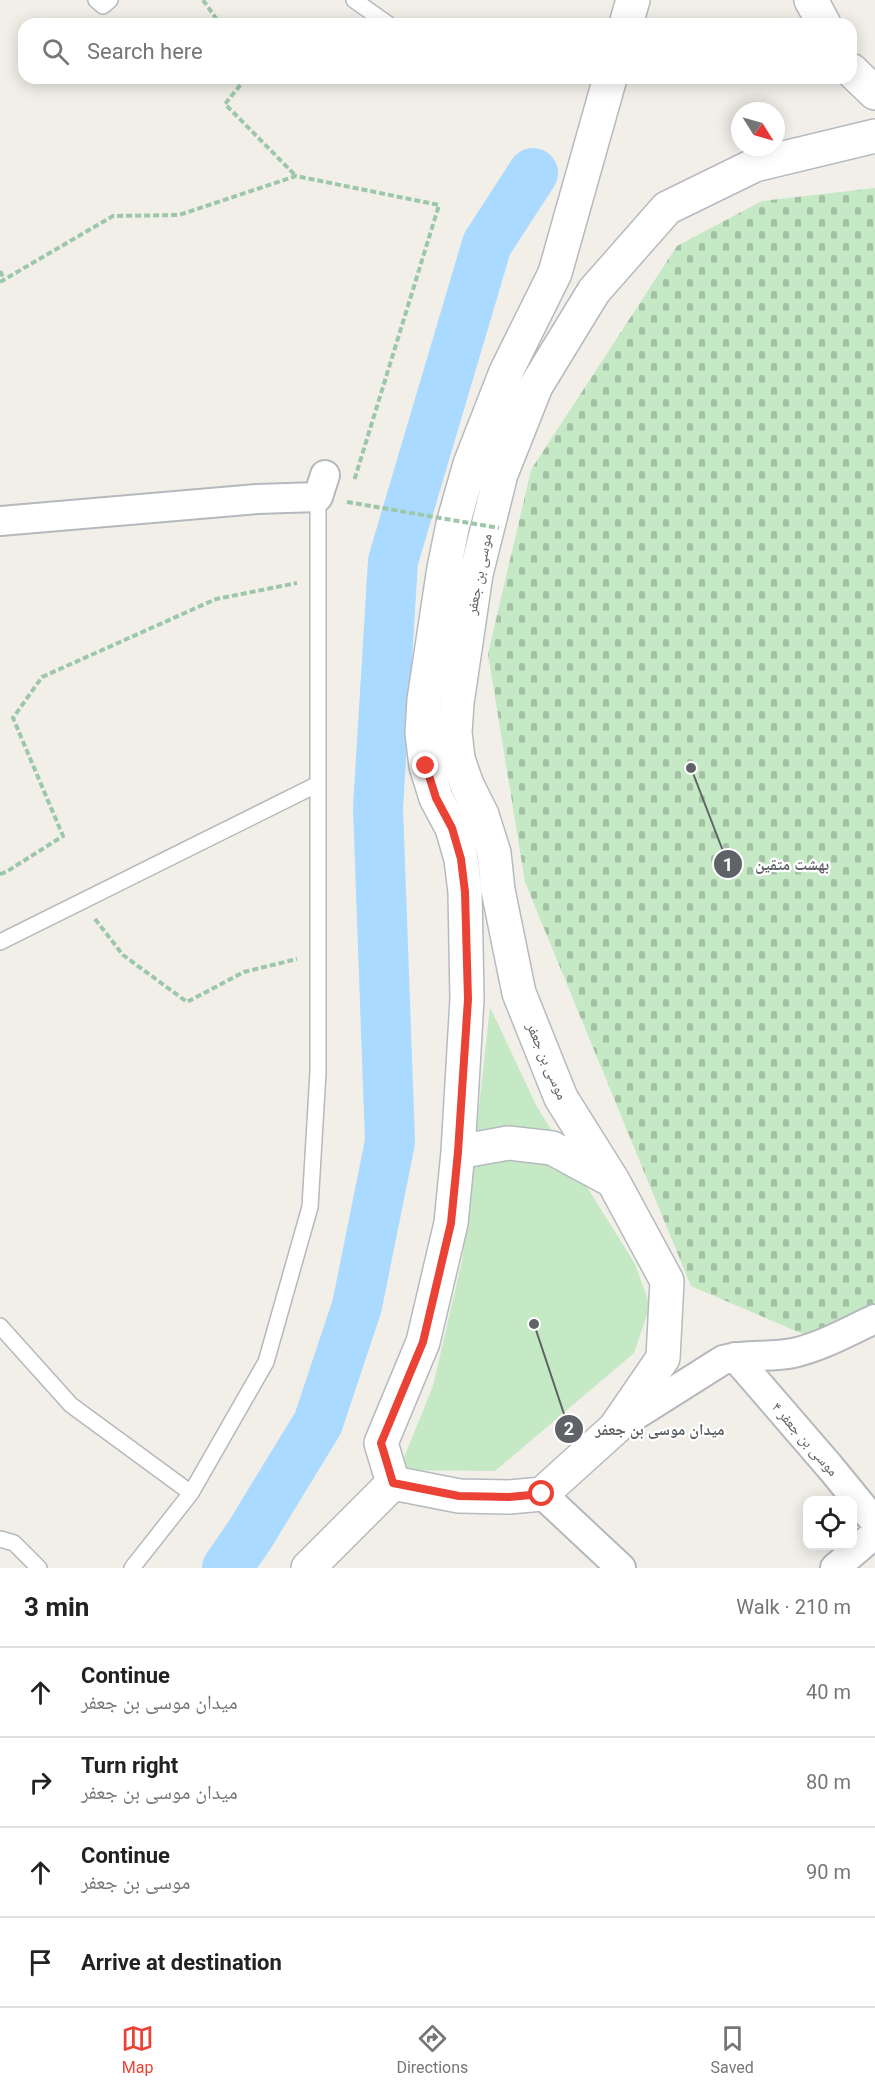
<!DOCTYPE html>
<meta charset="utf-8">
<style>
:root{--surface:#fff;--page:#f2f2f2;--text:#222;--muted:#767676;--line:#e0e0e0;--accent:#ea4335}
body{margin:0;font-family:Roboto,"Noto Naskh Arabic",sans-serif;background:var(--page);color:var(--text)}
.controls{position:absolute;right:18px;bottom:18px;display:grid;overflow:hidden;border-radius:12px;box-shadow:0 3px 15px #0003}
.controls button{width:54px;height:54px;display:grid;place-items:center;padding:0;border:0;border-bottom:2px solid var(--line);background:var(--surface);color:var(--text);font:30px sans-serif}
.compass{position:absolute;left:731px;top:102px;width:54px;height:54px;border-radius:50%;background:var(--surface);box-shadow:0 3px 15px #0003;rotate:127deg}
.stop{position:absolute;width:18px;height:18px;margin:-14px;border:4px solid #ea4335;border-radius:50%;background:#fff}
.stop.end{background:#ea4335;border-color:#fff;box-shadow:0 2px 6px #0008}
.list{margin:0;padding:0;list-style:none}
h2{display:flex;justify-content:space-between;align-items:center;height:78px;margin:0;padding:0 24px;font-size:26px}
h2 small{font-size:20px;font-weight:400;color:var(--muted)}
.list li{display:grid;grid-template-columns:39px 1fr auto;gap:18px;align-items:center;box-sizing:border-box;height:90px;padding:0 24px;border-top:2px solid var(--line)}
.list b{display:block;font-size:22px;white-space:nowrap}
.list p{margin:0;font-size:20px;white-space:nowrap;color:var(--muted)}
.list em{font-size:20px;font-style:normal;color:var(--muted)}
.icon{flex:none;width:33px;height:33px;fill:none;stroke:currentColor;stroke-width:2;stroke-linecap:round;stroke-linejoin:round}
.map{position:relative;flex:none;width:875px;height:1568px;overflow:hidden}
.search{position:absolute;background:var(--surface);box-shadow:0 3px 15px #0003;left:18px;right:18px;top:18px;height:66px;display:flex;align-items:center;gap:15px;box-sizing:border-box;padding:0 21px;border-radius:18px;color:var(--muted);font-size:22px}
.sheet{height:438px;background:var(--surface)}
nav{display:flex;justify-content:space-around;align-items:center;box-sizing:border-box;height:84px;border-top:2px solid var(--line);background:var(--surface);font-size:16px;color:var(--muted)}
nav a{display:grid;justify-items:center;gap:3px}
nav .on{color:var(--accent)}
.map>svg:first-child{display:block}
.green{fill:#c5e8c5}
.cemetery{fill:url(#cemetery-stones)}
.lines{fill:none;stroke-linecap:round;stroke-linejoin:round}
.river{stroke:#aadaff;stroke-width:50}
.lane-casing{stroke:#b5b8bc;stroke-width:18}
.street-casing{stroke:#b5b8bc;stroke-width:32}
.secondary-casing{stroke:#b6babf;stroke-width:36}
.path{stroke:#9cc7a9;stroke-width:4;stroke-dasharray:6 3;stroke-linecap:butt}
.lane{stroke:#fff;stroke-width:15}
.street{stroke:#fff;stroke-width:28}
.secondary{stroke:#fff;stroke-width:33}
.path-bridge{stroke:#9cc7a9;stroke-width:4;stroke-dasharray:6 3;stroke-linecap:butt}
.route{stroke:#ea4335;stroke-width:8}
.labels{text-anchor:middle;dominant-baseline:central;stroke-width:4.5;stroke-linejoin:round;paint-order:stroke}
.street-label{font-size:15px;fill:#5f6368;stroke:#fff}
.leader{fill:none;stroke:#5f6368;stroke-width:2}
.callout-dot{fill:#5f6368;stroke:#fff;stroke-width:2}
.mark-label{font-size:18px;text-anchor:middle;font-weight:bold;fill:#fff}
.callout-label{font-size:16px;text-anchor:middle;font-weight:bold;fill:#5f6368;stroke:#fff;stroke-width:4.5;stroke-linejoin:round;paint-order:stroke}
</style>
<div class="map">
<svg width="875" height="1568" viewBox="0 0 875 1568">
<defs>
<pattern id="cemetery-stones" width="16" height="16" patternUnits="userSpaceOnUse" patternTransform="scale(1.5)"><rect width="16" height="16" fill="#c5e8c5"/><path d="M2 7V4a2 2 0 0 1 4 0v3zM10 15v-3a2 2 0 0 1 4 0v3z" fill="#a3c0a4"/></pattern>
</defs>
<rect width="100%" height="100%" fill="#f1efe8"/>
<path class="green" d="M490 1007 537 1107 635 1264 650 1306 634 1353 495 1471 399 1470 433 1386 462 1261Z"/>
<path class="cemetery" d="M875 188V1313L817 1340 691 1286 525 882 488 654 531 470 677 246 762 201Z"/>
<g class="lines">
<path class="river" d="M227 1568 249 1536 318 1423 357 1306 390 1142 378 808 393 561 487 244 533 173"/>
<defs>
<path id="lane" d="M96 0 103 6 110 0
M354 0 388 24
M0 942 318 784
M0 1326 71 1405 191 1493
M0 1539 14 1543 39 1568
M132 1568 191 1493 266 1362 310 1207 318 1072V497"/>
<path id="street" d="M0 521 257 499 318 497 325 475
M735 1357 830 1467 875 1522
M617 1427 723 1360C746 1353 770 1358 793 1353 821 1347 849 1331 875 1319
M542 1494 621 1568
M835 1568 875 1534"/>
<path id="secondary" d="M811 0 824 24
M626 24 633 0
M851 70 875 93
M508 1143 552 1148 613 1181 667 1281 663 1358 615 1428 542 1494 509 1497 459 1496 393 1483 381 1443 423 1342 451 1223 458 1152Z
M458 1152 467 999 465 892 461 859 452 828 436 798 426 766 422 733 424 700 444 568 453 524 470 464 506 372 555 273 610 78
M613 1181 561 1098 519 993 498 890 494 853 482 815 467 785 458 759 455 732 457 703 476 574 501 474 536 386 594 291 667 208 755 165 875 136
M308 1568 393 1483"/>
</defs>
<use href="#lane" class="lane-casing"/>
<use href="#street" class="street-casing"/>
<use href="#secondary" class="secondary-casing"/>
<path class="path" d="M203 0 220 24
M246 78 225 104 296 176
M0 271 4 279
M0 282 113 216 179 215 296 176 439 205 354 481
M0 874 6 872 63 836 13 718 42 677 216 599 297 583
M95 919 123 955 187 1002 244 972 297 959"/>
<use href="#lane" class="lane"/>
<use href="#street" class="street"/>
<use href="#secondary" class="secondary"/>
<path class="path-bridge" d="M347 502 499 528"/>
</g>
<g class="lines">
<path class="route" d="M426 766 436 798 452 828 461 859 465 892 468 999 458 1152 451 1223 423 1342 381 1443 393 1483 459 1496 509 1497 542 1494"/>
</g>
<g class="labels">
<g class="street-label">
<text transform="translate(479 574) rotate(-79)">موسی بن جعفر</text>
<text transform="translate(547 1061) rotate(67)">موسی بن جعفر</text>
<text transform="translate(805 1439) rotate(49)">موسی بن جعفر ۴</text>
</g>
</g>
<path class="leader" d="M691 768L728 864M534 1324L569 1429"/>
<g class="callout-dot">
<circle cx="691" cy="768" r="6"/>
<circle cx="534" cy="1324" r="6"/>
<circle cx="728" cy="864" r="15"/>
<circle cx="569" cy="1429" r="15"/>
</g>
<g class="mark-label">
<text x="728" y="871">1</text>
<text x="569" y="1435">2</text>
</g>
<g class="callout-label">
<text x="792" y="870">بهشت متقین</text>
<text x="660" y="1435">میدان موسی بن جعفر</text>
</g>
</svg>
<div class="controls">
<button><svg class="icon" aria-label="locate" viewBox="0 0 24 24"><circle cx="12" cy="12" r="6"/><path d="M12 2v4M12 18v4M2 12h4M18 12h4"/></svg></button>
</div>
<svg class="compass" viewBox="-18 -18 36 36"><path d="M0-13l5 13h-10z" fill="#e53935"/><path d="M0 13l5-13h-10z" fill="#767676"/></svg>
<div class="stop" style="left:542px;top:1494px"></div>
<div class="stop end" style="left:426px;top:766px"></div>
<div class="search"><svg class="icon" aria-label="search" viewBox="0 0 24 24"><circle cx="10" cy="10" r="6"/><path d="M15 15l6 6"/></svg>Search here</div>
</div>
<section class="sheet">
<h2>3 min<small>Walk · 210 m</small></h2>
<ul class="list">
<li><svg class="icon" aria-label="ahead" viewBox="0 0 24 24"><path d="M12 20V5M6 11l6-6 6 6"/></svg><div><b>Continue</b><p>میدان موسی بن جعفر</p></div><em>40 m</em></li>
<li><svg class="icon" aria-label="right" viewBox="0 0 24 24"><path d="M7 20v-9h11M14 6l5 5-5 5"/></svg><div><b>Turn right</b><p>میدان موسی بن جعفر</p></div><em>80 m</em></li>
<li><svg class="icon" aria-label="ahead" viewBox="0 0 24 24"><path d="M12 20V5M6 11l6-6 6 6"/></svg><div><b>Continue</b><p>موسی بن جعفر</p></div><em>90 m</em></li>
<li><svg class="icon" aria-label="arrive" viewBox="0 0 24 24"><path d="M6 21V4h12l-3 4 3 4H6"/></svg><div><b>Arrive at destination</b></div></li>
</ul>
</section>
<nav>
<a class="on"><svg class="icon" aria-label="map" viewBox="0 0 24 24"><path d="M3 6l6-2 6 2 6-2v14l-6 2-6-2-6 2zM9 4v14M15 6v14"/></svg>Map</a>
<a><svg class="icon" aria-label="directions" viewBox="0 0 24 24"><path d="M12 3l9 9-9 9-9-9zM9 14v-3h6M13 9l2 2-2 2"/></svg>Directions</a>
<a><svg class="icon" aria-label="saved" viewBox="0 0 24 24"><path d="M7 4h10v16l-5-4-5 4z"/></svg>Saved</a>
</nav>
